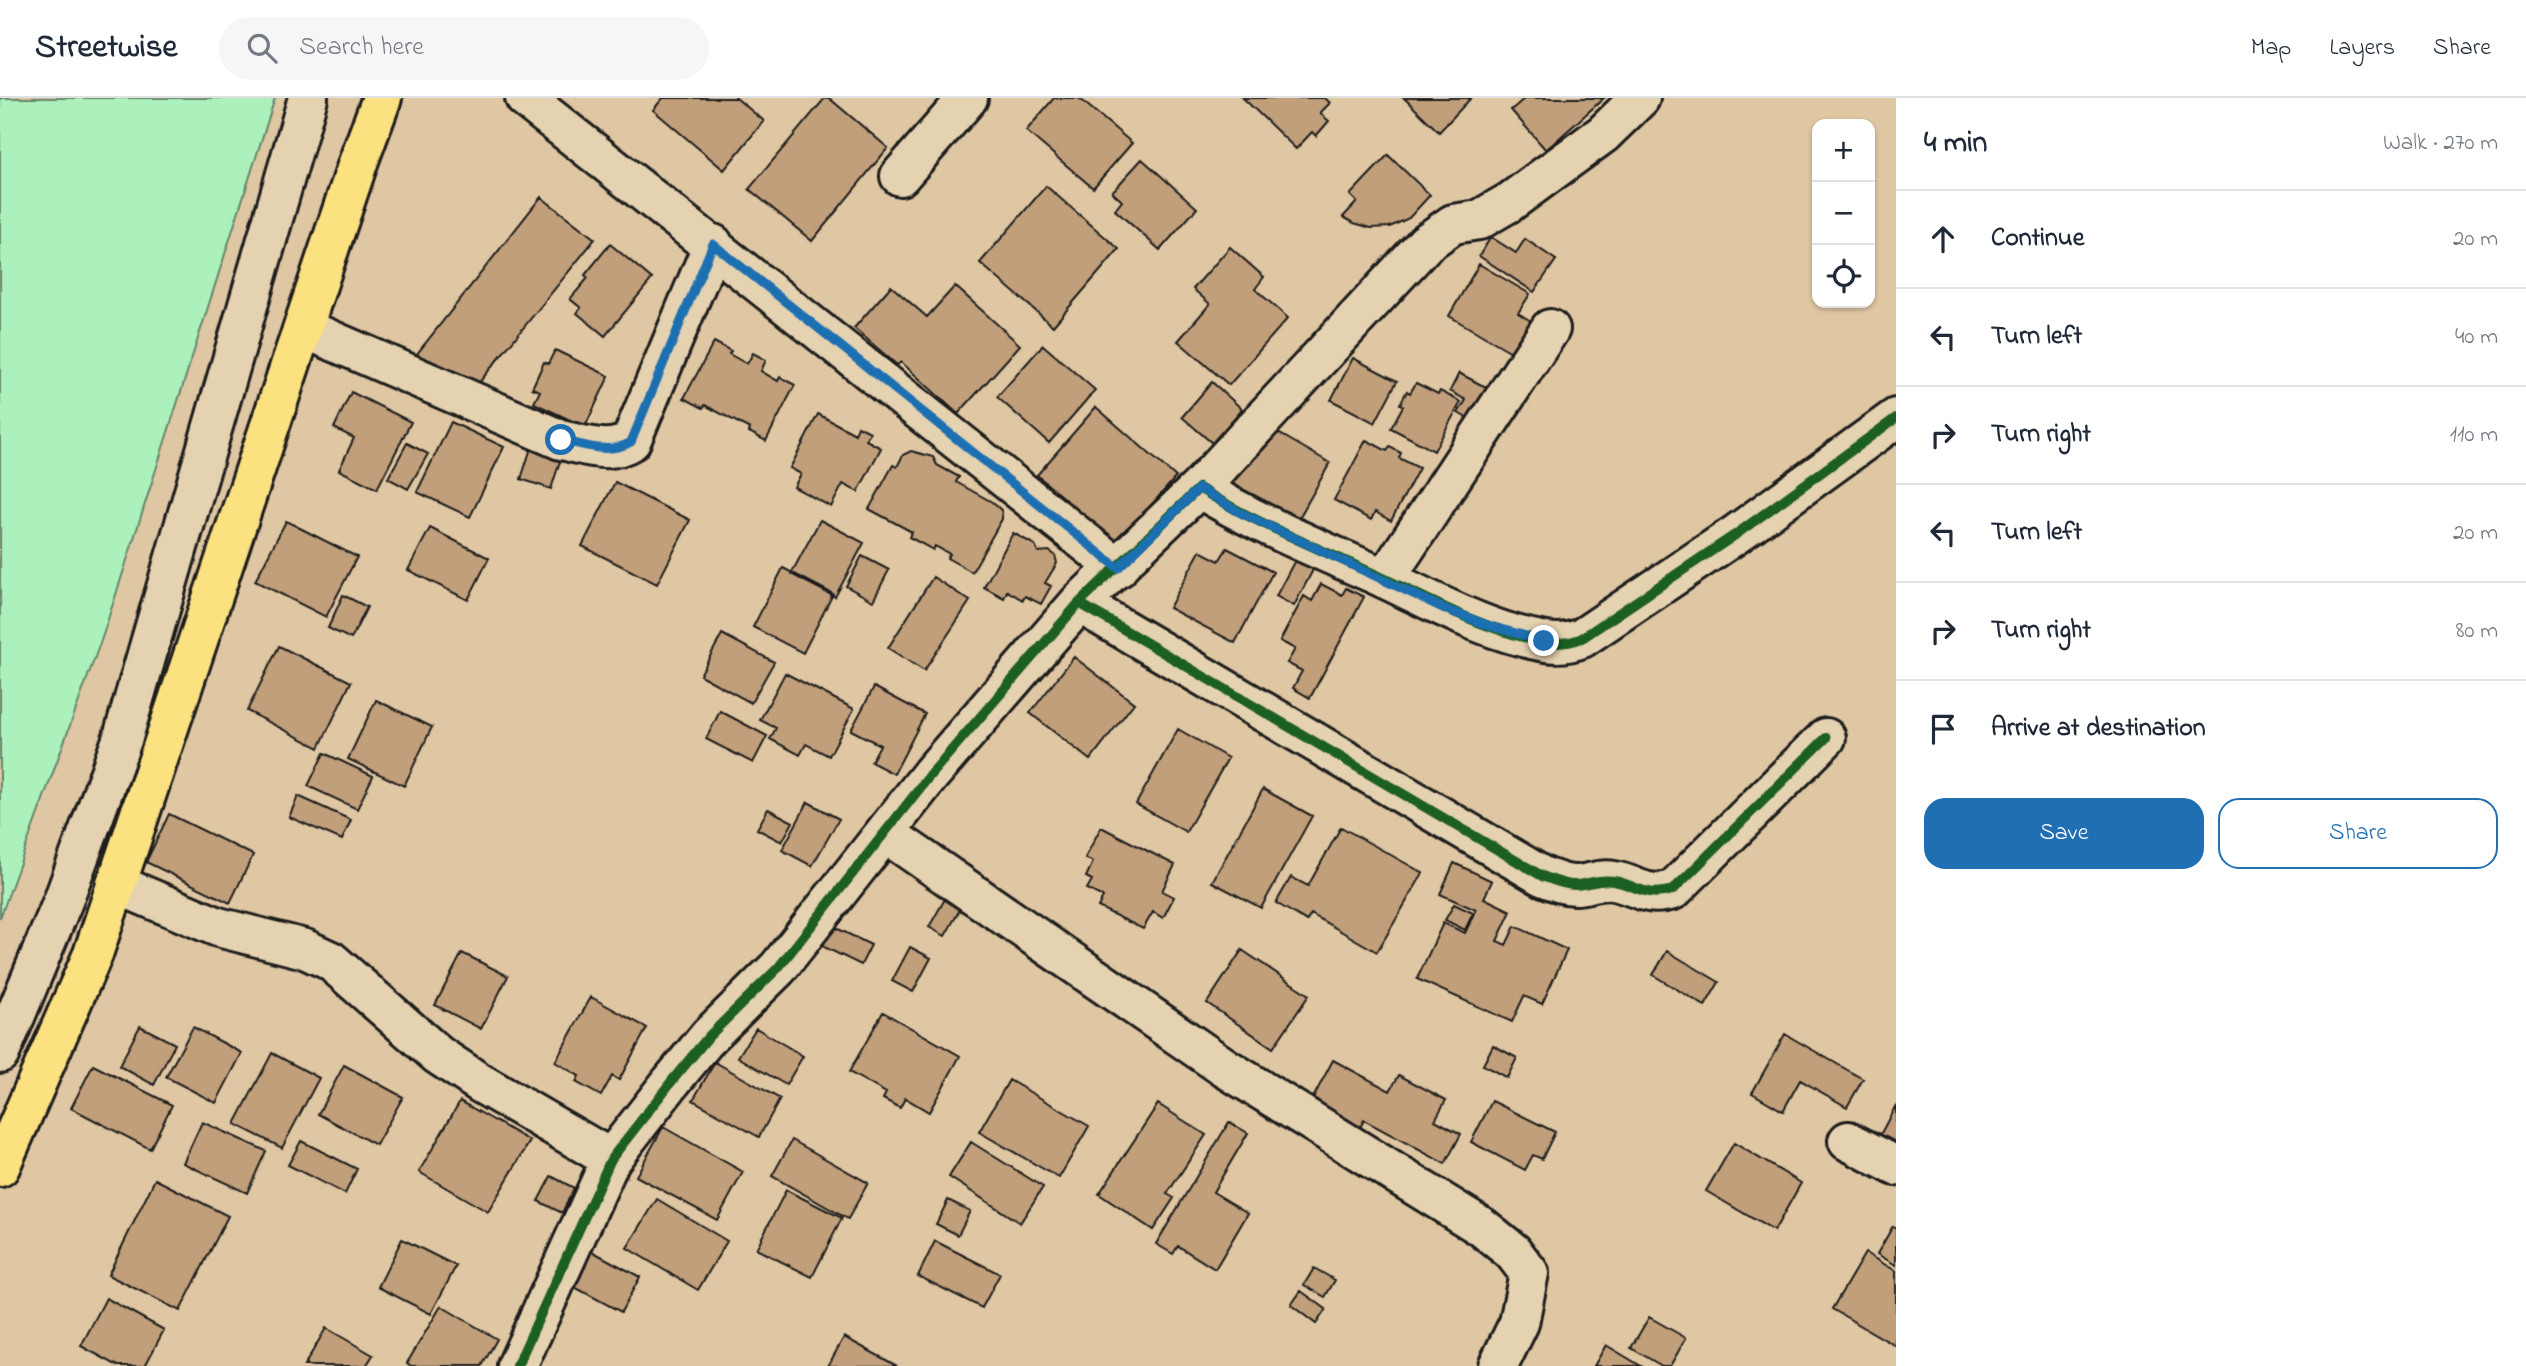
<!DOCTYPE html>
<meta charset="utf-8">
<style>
:root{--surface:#fff;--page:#f6f6f7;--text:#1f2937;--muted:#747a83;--line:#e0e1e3;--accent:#1f6fb2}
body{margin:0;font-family:"Indie Flower",sans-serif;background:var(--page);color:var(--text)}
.controls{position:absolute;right:21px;top:21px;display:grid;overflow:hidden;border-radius:14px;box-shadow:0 2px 5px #0004}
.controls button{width:63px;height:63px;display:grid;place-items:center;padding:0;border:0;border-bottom:2px solid var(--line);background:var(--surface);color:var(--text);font:35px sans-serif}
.stop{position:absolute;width:21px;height:21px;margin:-16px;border:5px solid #1f6fb2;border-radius:50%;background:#fff}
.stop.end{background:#1f6fb2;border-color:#fff;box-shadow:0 2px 7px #0008}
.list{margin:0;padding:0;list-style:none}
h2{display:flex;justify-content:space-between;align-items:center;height:91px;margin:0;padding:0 28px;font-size:30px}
h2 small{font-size:23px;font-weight:400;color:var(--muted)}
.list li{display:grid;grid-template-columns:46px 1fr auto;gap:21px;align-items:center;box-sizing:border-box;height:98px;padding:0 28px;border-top:2px solid var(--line)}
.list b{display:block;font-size:26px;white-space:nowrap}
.list em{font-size:23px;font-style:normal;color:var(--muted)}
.actions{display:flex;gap:14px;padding:21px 28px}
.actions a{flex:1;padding:16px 0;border:2px solid var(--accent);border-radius:21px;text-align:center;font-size:24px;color:var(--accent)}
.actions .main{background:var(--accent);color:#fff}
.icon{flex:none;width:38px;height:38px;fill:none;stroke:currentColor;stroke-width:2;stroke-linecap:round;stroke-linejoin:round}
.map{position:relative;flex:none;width:1896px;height:1268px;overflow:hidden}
header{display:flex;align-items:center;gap:42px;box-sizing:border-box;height:98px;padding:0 35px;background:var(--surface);border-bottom:2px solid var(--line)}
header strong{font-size:33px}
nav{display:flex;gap:38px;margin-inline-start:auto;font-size:24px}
.search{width:490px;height:63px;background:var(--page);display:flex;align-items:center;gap:18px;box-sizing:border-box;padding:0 24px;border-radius:38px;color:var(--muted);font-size:26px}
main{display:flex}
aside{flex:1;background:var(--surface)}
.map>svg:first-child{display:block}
.green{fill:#acf0bb;stroke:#64866c;stroke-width:2}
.building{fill:#c19f7a;stroke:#1c1c1c;stroke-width:2}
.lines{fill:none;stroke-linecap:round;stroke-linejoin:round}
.minor-casing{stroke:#1c1c1c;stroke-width:44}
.major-casing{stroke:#1c1c1c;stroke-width:44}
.minor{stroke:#e5d2b0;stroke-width:38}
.major{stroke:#fbe180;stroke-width:38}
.cycleway-casing{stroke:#e5d2b0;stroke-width:15}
.cycleway{stroke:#1b5e20;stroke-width:10}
.route{stroke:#1f6fb2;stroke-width:9}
</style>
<header>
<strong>Streetwise</strong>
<div class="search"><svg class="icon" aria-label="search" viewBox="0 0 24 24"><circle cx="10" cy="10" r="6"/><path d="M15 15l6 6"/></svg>Search here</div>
<nav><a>Map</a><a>Layers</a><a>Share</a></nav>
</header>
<main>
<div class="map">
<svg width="1896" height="1268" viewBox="0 0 1896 1268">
<rect width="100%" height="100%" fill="#e0c7a3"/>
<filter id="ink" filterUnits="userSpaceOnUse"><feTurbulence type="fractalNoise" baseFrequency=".0143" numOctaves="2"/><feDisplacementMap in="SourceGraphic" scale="14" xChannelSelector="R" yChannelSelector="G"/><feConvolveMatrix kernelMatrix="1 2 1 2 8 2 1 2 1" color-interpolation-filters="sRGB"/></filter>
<g filter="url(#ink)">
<path class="green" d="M0 0H275L103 537 0 820Z"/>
<path class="building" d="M663 0H736L764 23 724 72 653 12Z
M825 0H829L888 50 812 143 749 91Z
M1054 0H1079L1132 45 1093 90 1026 33Z
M1243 0H1325L1330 5 1320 15 1329 23 1316 38 1312 34 1296 51Z
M1404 0H1471L1439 34Z
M1525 0H1604L1546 52 1511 12Z
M1388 57 1430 97 1409 120 1390 129 1371 130 1354 125 1343 119 1357 104 1350 97Z
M1142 61 1197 110 1160 152 1115 112 1122 103 1112 94Z
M1046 88 1119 151 1053 228 980 165Z
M541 99 595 141 474 291 413 261Z
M1491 139 1516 155 1525 141 1556 162 1534 194 1479 158Z
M610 146 652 181 605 238 577 215 581 210 570 201 588 180 585 177Z
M1230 149 1264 179 1255 191 1288 220 1229 287 1178 243 1210 206 1193 191Z
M1479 166 1530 196 1518 215 1531 223 1513 255 1449 218Z
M891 188 927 219 955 188 1020 247 958 316 901 264 897 267 854 230Z
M714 244 731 253 729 256 747 266 753 255 766 262 761 273 778 283 780 279 795 287 766 343 749 334 750 331 705 307 703 310 684 300Z
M1043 247 1095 292 1049 345 997 299Z
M555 252 609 278 585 329 534 305 540 293 532 290 544 264 548 266Z
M1353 260 1397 283 1375 325 1331 302Z
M1459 275 1491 292 1474 324 1458 315 1466 302 1450 293Z
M1212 284 1242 311 1212 345 1182 319Z
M1416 285 1438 296 1440 293 1461 304 1434 353 1391 330 1403 308 1400 306 1407 293 1410 295Z
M351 294 411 324 377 391 339 372 354 340 334 330Z
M1096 309 1176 379 1116 447 1037 377Z
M818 316 855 336 858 328 870 334 866 342 881 350 858 394 843 386 831 409 794 389 801 376 790 370Z
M451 324 504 349 470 419 417 394Z
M1263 326 1330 365 1295 427 1221 378Z
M1366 342 1387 353 1390 349 1401 355 1399 360 1419 370 1391 423 1375 414 1371 422 1334 402Z
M407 345 428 356 408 391 388 380Z
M531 350 561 360 551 391 521 381Z
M911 353 933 359 937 367 959 379 956 384 992 404 1002 413V421L972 474 947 460 950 456 935 448 933 452 909 439 912 434 869 411 893 367 897 369 903 357Z
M615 384 690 422 657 486 582 448Z
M820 422 864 445 835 499 791 476Z
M286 423 357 459 326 519 255 483Z
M430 430 489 460 468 502 408 472Z
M1013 435 1035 447 1038 454 1049 453 1055 457 1057 465 1045 485 1051 488 1041 506 1025 498 1023 502 1007 493 1004 500 984 489Z
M1227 450 1273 474 1235 545 1169 510 1200 453 1219 463Z
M862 458 889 472 873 503 846 488Z
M1296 460 1314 470 1294 508 1276 498Z
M783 470 833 496 803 555 753 529Z
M933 479 970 503 924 573 888 550Z
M1321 486 1342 497 1346 490 1364 499 1310 600 1293 590 1302 573 1287 565 1295 551 1280 543 1304 498 1312 503Z
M343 497 367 509 351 541 328 530Z
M722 536 774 564 751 605 700 577Z
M279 548 351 584 319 650 247 613Z
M1074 559 1134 605 1090 662 1030 615Z
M785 575 854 611 829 658 806 646 800 657 770 641 776 630 760 622Z
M874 589 925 616 894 676 871 664 880 647 851 632Z
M376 602 432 629 404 688 348 661Z
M720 613 767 638 753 665 706 641Z
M1178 631 1228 660 1186 734 1136 706Z
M324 655 373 678 357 711 308 688Z
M1263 691 1312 718 1261 810 1212 784Z
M298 698 351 722 342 742 289 719Z
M808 704 839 721 812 768 782 752Z
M768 711 793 724 782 744 757 731Z
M169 716 253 757 230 805 146 764Z
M1101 729 1175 767 1162 793 1174 799 1163 820 1153 814 1143 831 1098 809 1103 799 1087 791 1092 782 1086 779 1093 764 1085 760Z
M1341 729 1423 775 1377 854 1311 816 1307 823 1276 805 1291 779 1308 788Z
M1454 765 1492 783 1484 800 1511 813 1497 843 1506 847 1515 828 1567 852 1542 906 1524 898 1512 924 1417 881 1443 825 1465 835 1476 812 1440 796Z
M946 799 962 808 945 838 929 829Z
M1454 806 1473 815 1465 832 1445 822Z
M830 827 871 847 861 867 820 847Z
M910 849 931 860 913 894 892 883Z
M1242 852 1309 897 1273 950 1207 905Z
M1667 853 1719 884 1705 908 1653 877Z
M462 855 508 878 481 931 435 907Z
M591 899 647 930 619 982 612 978 601 998 576 984 579 978 555 964Z
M883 914 960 958 929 1014 905 1000 900 1010 883 1001 886 995 849 974Z
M140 928 175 946 154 987 119 968Z
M193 929 242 955 216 1005 166 979Z
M756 930 803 958 786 987 738 959Z
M1785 936 1863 981 1847 1009 1800 982 1783 1013 1752 995Z
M1493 947 1517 960 1507 980 1483 967Z
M272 955 319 980 282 1050 235 1026Z
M1333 962 1390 993 1399 977 1446 1002 1435 1022 1461 1036 1445 1066 1364 1022 1353 1043 1304 1017Z
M715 964 780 1001 759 1039 693 1002Z
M93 967 172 1007 150 1051 71 1010Z
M344 967 403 999 376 1047 318 1016Z
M1009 982 1089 1028 1059 1080 979 1034Z
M460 1003 530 1043 488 1114 419 1074Z
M1492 1003 1555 1034 1542 1061 1533 1057 1525 1072 1471 1044Z
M1158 1006 1206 1037 1167 1096 1174 1100 1153 1132 1099 1096Z
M1896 1007V1045L1880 1037Z
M202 1024 266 1053 247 1095 183 1065Z
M1229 1024 1248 1035 1213 1094 1248 1115 1215 1171 1178 1148 1173 1156 1156 1146Z
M663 1029 743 1074 717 1122 636 1078Z
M792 1042 868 1085 848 1121 772 1078Z
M301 1043 357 1071 345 1096 288 1067Z
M971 1044 1043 1089 1020 1125 949 1079Z
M1734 1045 1801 1085 1774 1133 1706 1093Z
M551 1078 574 1090 562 1115 538 1103Z
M155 1081 228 1118 180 1213 108 1177Z
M786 1092 842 1120 812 1179 756 1151Z
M657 1101 727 1143 698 1192 627 1150Z
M948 1102 970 1113 958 1137 936 1126Z
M1893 1128 1896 1130V1167L1877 1156Z
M402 1141 456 1168 431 1216 378 1189Z
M935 1143 1000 1176 982 1210 918 1178Z
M586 1150 640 1179 621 1214 567 1185Z
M1865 1155 1896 1173V1248L1832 1211Z
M1314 1170 1335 1182 1325 1199 1304 1187Z
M1301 1193 1326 1211 1316 1226 1291 1207Z
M106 1200 164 1232 145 1268H118L81 1248Z
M441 1208 497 1241 482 1268H411L407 1265Z
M1649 1219 1686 1240 1670 1268H1662L1631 1250Z
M326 1230 373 1257 366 1268H304Z
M844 1239 897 1268H828Z
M1606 1247 1641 1268H1594Z"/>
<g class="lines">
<defs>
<path id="minor" d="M525 0 1118 470
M900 78 968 0
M303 230 561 342C585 347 609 357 631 343L713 146
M1199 390 1426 145 1453 126 1479 122 1510 104 1603 36 1640 0
M1385 481 1550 231
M1079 505 1542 778C1553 782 1563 787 1575 787 1588 787 1599 780 1614 783 1639 788 1645 800 1673 792L1826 640
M885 735 1224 969 1482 1129 1513 1154 1529 1175 1519 1225 1498 1268
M116 786 218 829 305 851 331 863 438 957 480 985 611 1061
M0 955 63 803 123 639 308 0
M1848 1043 1896 1068
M517 1268 611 1061 671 984 709 938 778 870 931 676 1079 505 1199 390C1255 425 1317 450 1377 477 1431 502 1486 534 1546 544 1559 546 1570 545 1582 540L1735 437 1896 320"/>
<path id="major" d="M0 1069 93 856 359 62 382 0"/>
</defs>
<use href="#minor" class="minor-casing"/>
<use href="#major" class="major-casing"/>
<use href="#minor" class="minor"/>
<use href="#major" class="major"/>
<defs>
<path id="cycleway" d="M1079 505 1542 778C1553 782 1563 787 1575 787 1588 787 1599 780 1614 783 1639 788 1645 800 1673 792L1826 640
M517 1268 611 1061 671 984 709 938 778 870 931 676 1079 505 1199 390C1255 425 1317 450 1377 477 1431 502 1486 534 1546 544 1559 546 1570 545 1582 540L1735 437 1896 320"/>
</defs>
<use href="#cycleway" class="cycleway-casing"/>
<use href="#cycleway" class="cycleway"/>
</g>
</g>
<g class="lines" filter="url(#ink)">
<path class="route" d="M561 342C585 347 609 357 631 344L713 146 1118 470 1199 390 1239 414 1445 511 1490 528 1544 543"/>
</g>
</svg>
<div class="controls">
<button>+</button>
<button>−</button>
<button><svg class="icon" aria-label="locate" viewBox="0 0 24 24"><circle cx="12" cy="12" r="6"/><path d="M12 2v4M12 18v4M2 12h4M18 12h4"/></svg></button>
</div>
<div class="stop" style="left:561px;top:342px"></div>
<div class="stop end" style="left:1544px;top:543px"></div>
</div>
<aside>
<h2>4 min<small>Walk · 270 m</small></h2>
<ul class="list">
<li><svg class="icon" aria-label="ahead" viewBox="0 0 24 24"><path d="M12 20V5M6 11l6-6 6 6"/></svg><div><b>Continue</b></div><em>20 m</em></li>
<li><svg class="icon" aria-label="left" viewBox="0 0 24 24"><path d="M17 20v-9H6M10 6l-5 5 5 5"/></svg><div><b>Turn left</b></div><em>40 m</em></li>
<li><svg class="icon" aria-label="right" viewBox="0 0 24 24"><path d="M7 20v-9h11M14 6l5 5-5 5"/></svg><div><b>Turn right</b></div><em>110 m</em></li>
<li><svg class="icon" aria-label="left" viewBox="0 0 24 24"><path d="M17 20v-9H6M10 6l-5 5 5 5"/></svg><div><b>Turn left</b></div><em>20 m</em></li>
<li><svg class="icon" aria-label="right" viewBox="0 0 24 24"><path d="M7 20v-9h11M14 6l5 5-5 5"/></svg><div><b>Turn right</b></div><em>80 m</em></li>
<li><svg class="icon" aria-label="arrive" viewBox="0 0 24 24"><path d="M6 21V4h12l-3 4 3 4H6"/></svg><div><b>Arrive at destination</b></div></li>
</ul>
<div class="actions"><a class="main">Save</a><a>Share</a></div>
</aside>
</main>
